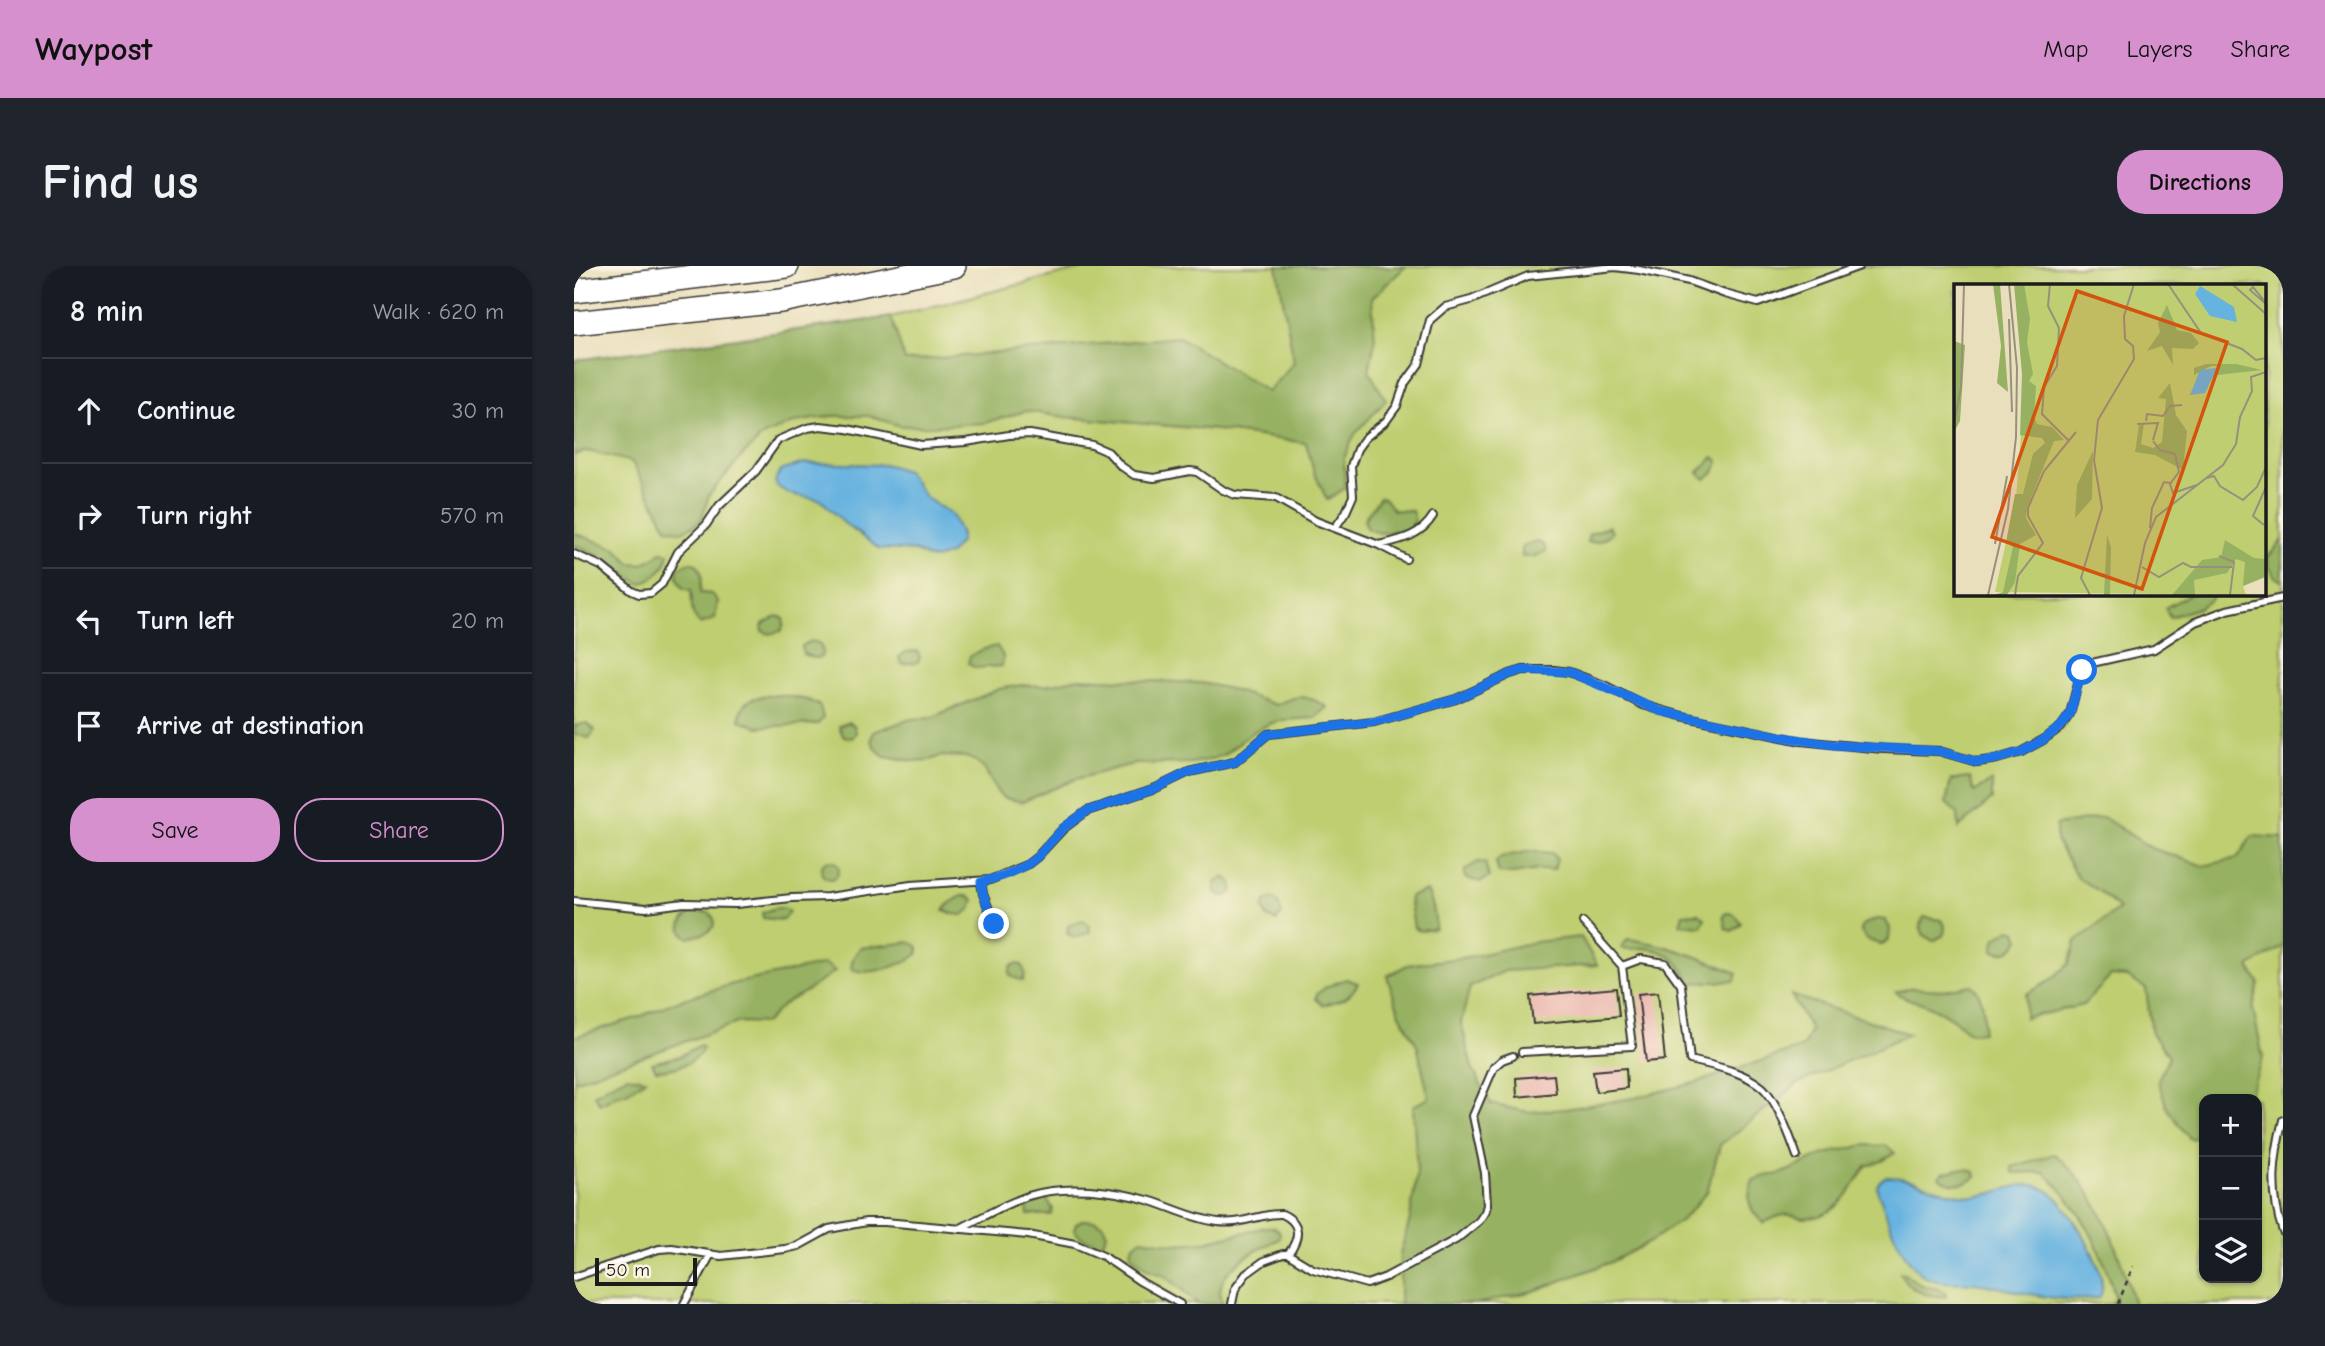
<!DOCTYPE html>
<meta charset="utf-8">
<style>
:root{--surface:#171b24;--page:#20242c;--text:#f1f3f6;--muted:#9ea1a6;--line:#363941;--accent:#d690ce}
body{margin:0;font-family:"Comic Neue",sans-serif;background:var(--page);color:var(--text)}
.controls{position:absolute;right:21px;bottom:21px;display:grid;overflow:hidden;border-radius:14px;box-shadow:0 2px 5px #0004}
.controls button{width:63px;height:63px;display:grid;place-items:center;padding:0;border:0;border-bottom:2px solid var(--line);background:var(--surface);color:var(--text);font:35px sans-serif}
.scale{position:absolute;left:21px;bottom:18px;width:102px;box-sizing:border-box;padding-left:7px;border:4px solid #1c1c1c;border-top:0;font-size:19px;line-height:24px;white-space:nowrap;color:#1c1c1c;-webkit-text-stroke:5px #fcf5e5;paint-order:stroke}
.stop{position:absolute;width:21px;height:21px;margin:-16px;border:5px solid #1a73e8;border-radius:50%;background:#fff}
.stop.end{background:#1a73e8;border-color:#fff;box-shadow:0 2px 7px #0008}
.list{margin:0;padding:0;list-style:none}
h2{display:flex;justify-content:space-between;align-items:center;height:91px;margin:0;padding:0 28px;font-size:30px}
h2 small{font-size:23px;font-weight:400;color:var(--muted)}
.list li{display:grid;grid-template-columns:46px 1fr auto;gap:21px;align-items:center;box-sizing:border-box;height:105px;padding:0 28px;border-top:2px solid var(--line)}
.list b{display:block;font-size:26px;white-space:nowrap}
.list em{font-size:23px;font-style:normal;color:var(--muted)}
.actions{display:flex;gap:14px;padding:21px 28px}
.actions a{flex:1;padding:16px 0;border:2px solid var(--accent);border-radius:28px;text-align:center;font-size:24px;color:var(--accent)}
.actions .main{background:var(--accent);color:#111}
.icon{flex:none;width:38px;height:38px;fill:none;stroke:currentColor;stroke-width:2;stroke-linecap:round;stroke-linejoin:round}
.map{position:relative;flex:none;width:1709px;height:1038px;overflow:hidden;border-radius:28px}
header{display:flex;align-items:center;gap:42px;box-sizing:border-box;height:98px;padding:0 35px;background:var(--accent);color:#111}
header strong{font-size:33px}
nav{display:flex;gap:38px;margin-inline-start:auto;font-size:24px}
.intro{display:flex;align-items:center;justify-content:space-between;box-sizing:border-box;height:168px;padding:0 42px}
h1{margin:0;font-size:49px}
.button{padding:18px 32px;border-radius:28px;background:var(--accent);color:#111;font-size:24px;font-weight:700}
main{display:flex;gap:42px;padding:0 42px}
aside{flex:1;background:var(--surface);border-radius:28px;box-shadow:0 2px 5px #0004}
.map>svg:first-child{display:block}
.green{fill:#bece70;stroke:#6d7546;stroke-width:2;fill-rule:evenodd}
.forest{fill:#96b162;stroke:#59663f;stroke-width:2}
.water{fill:#67b3e0;stroke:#42687e;stroke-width:2}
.building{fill:#eab4ac}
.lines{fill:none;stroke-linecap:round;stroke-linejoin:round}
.lane-casing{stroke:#3b3934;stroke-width:10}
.highway-casing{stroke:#3b3934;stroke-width:26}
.path{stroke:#3b3934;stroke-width:2.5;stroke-dasharray:5 5;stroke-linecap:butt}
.lane{stroke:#fff;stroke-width:6}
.highway{stroke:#fff;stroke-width:23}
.route{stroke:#1a73e8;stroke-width:9}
.inset-road{fill:none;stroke:#97917c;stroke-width:2}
.view{fill:#d4530e;fill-opacity:0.15;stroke:#d4530e;stroke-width:3.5}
.inset-edge{fill:none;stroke:#1c1c1c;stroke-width:3.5}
</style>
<header>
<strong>Waypost</strong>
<nav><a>Map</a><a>Layers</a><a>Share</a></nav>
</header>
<div class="intro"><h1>Find us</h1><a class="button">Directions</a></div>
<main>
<aside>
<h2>8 min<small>Walk · 620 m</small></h2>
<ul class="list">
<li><svg class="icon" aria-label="ahead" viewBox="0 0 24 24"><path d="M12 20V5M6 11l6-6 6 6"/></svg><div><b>Continue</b></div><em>30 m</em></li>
<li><svg class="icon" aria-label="right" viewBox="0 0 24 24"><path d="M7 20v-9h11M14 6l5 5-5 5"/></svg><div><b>Turn right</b></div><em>570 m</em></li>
<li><svg class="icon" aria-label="left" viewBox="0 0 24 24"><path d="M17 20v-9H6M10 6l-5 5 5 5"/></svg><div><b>Turn left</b></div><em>20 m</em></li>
<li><svg class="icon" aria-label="arrive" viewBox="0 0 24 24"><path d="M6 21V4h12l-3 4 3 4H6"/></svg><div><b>Arrive at destination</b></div></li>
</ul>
<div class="actions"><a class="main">Save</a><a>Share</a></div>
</aside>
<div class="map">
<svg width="1709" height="1038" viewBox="0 0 1709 1038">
<rect width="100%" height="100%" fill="#fcf5e5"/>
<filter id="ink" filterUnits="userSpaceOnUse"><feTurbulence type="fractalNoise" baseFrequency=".0143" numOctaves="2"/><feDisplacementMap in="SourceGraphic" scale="14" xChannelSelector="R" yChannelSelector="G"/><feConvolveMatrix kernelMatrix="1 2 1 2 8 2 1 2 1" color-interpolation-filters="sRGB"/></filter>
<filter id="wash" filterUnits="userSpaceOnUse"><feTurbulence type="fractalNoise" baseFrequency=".00686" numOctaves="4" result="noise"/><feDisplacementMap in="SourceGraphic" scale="28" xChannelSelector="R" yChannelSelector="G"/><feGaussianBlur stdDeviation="1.57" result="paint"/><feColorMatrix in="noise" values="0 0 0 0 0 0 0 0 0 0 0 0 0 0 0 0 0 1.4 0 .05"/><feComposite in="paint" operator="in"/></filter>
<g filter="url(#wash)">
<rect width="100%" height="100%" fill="#e9dfbc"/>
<path class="green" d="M519 0H1709V1038H0V161L213 82 317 51ZM1382 19H1690V327H1382ZM1630 833H1683V1012H1630Z"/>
<path class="forest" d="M703 0H832L798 32 801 75 795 105 812 134 781 168 770 192 771 222 753 234 740 206 732 177 643 164 490 151 452 145 410 157 360 160H327L295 150H258L222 156 190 169 169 189 135 229 127 255 108 266 93 262 58 196 14 185 0 189 1 94 317 51 331 95 605 71 694 126 720 96Z
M1140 191 1145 196 1140 206 1131 213 1124 206Z
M806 231 810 232 819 244 838 245 841 255 834 264 806 267 793 263 790 253Z
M1035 260 1038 266C1030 274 1025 276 1013 276L1015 268Z
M0 267 42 282 56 297 68 298 80 292 87 286 95 287C92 303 82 311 67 318 43 306 26 286 0 279Z
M1709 274V315C1700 312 1694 301 1693 292Z
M963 276 970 279 972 285 959 291H948V283L951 279Z
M116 296 124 299 128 309 126 327 138 328 144 335 141 353 126 358C115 348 119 338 117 324L109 322 103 310 104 302Z
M1618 327H1638V333L1624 342 1596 351 1591 342Z
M203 350 209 352 210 359 207 365 195 368 188 365 189 358Z
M237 375 245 377 249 385 247 391 240 392 229 388 228 380Z
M423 380 429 390 428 400 401 402 394 397 396 390 410 383Z
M343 385 346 391 344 396 328 398 325 391 332 386Z
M504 412 628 417 656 423 702 439C724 428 732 428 753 441L741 452 710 454 695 458 679 466 649 489 634 494 617 497 559 498 502 513 448 536 430 532 424 527 411 504 402 495 392 491 367 490 356 494 339 495 310 490 301 482 297 474 299 466 337 453 356 452 425 423 447 419 470 420Z
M206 429 234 434 246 440 249 452 244 458 184 461 166 454C165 430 187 430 206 429Z
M274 456 280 459 282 467 278 472 269 470 265 460Z
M12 457 21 464 15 472 0 468 1 460Z
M1396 512 1400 526 1418 515V533L1385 562 1384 548 1372 537 1377 514Z
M1529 551 1577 582 1630 600 1663 592 1678 570 1709 572V680L1675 701 1685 717 1679 743 1689 792 1674 833H1630V870L1616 873 1593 842 1584 814 1595 790 1578 768 1572 723 1553 711 1537 710 1509 739 1451 752 1452 728 1474 716 1495 698 1502 675 1545 643 1526 626 1504 612 1482 575V559Z
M957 585 978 587 983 593 980 604H964L939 608 925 607 922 596 927 591Z
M247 604a9 9 0 1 1 18 0a9 9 0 1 1-18 0Z
M904 596H911L915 611 907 616 891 612V604Z
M641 621a9 9 0 1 1 18 0a9 9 0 1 1-18 0Z
M853 625C859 637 862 650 861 663L846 665 840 662 835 631Z
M388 630H394L400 634 397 643 389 649 378 648 370 644 376 637Z
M699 632 704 636 708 649 702 655 693 651 689 641 693 634Z
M201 642H210L215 645 209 654 189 652 188 647Z
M121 645 136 647 140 653V660L132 667 115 672C101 663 108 651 121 645Z
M1125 647 1131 652 1127 660 1106 658 1109 648Z
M1153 647 1160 648 1167 657 1158 665 1152 663 1149 649Z
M1350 651 1367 654 1371 660 1370 669 1359 675 1349 668 1346 659Z
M1303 653 1311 654 1316 662 1315 673 1308 679 1292 673 1287 666 1288 659Z
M509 654 515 659 516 666 500 672 493 667 495 658Z
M1436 663 1443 665 1446 673C1439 686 1433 688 1419 685L1422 672Z
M1007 671 1023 699 931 705 896 721 887 756 898 802 917 838 954 846 991 843 1060 832 1124 816 1229 781 1237 764 1217 729 1335 768 1225 817 1146 879 1133 926 1110 952 1076 976 1037 996 960 1025 902 1038H826V988L836 953 843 906 839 840 855 832 843 779 825 746 813 710 833 699 900 690 960 676Z
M1054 673C1092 678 1128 692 1163 707L1161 715 1117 717C1106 697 1094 683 1069 682 1061 682 1055 684 1047 682Z
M337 676 344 681V688C331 699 291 712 277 702L279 692 286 682Z
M251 698 261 705 233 725 211 737 191 757 166 756 0 815V771L65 751 103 735 162 717Z
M442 698 448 699 451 707 449 715 438 711 435 707 437 700Z
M772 713 784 717C775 734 767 734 749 739L742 733 743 728 752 721Z
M1398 719C1411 731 1411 750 1409 766L1395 767C1383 754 1369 746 1353 739 1340 733 1337 737 1322 726L1337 722 1368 724Z
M126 779 129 783C118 800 101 803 82 804L78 797 106 790Z
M53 810 72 813 53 826 42 829 26 838 20 829 34 819Z
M1292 879 1313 880 1321 887 1308 895 1292 900C1276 924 1266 951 1232 952 1227 952 1221 949 1216 949 1206 948 1198 953 1190 957 1174 944 1172 933 1179 914L1191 910 1207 908 1250 888Z
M1480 888C1525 923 1545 985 1560 1038H1536L1542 1033C1527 982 1509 943 1470 906L1439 907 1438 901Z
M1384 903H1394L1401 906 1402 911C1391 920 1376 920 1365 911L1369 907Z
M473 933 479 943 477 949H454L453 940 467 934Z
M508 954 521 955 529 959 533 968 527 979 506 971 500 963 502 958Z
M692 961H699L706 966 705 973C682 984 634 1007 649 1038H624L593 1011 573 1003 557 990 558 981 567 973 600 978 631 976Z
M1326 1006C1334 1008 1336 1012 1342 1016 1351 1023 1363 1021 1372 1026V1031C1353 1030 1334 1026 1326 1006Z"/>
<path class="water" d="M230 197 314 199 333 205 351 231 378 249 387 268 386 276 376 288 361 293 354 292 341 285 305 283 270 257 247 234 216 228 204 221 201 216 203 210 208 204Z
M1312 911C1344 910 1369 931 1401 930 1422 930 1444 914 1464 920 1469 922 1476 925 1479 928 1496 942 1540 1013 1525 1032 1486 1038 1446 1025 1408 1018 1387 1014 1365 1022 1346 1007 1332 996 1315 960 1310 942 1307 929 1295 920 1312 911Z"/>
<g id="blocks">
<path class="building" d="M1042 722 1045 750 959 758 956 730Z
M1084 726 1091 794 1072 796 1064 728Z
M1052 802 1053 822 1022 826 1019 805Z
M980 809 982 827 943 831 942 812Z"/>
</g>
</g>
<g filter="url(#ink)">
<use href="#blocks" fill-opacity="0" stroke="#3b3934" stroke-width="2"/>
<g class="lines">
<defs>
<path id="lane" d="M761 262 772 246 779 230 777 200 783 183 791 172 812 155 823 140 831 117 845 98 856 54 871 41 897 34 954 10 1041 1 1065 4 1115 15 1151 28 1184 37 1286 0
M805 279C826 274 847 270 859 250
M0 288 27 300 58 325 65 328 77 327 88 318 104 286 132 259 145 240 182 205 204 174 233 162 246 160 273 163 347 179 392 176 435 169 456 168 518 179 534 186 547 200 560 209 580 212 616 205 623 206 649 224 661 229 702 232 742 255 805 279 832 293
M407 616 409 628 424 667
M0 635 72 642 110 637 162 638 218 632 254 631 337 619 416 614 454 598 463 591 489 563 513 545 582 522 615 506 661 496 694 468 800 456 882 433 936 408 949 404H980L995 406 1030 419 1069 439 1108 450 1227 475 1309 483 1365 485 1403 496 1423 493 1447 486 1469 474 1487 461 1496 448 1506 409 1518 397 1580 383 1621 356 1653 344 1709 332
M1048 700 1067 693 1091 697 1107 719 1116 794C1140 800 1169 805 1188 821 1202 833 1217 873 1223 890
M948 786 1058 780 1048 700 1009 656
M1709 854C1699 893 1696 928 1709 966
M385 963C407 952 430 938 454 930 491 918 540 924 577 935 599 942 620 953 644 956 669 959 686 947 708 948 728 957 726 972 714 988
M0 1011 85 983 98 982 147 990 211 983 224 980 255 963 292 956H311L454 969 501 978 529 990 567 1016 606 1038
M110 1038 137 988
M658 1038 661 1023 672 1008 690 995 709 988H714L739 1003 793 1018 812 1011 883 973 905 955 911 946 913 939 911 907 899 850 920 801 928 794 939 790"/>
<path id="highway" d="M0 25 213 0
M0 57 207 35 380 0"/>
</defs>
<use href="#lane" class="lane-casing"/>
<use href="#highway" class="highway-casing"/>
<path class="path" d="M1544 1038 1559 1000"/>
<use href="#lane" class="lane"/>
<use href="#highway" class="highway"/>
</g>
</g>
<g class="lines" filter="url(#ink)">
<path class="route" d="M420 658 409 628 407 616 429 610 454 598 463 591 489 562 513 545 582 522 615 506 661 496 694 468 800 456 882 433 936 408 949 404 995 406 1086 445 1209 471 1260 479 1365 485 1403 496 1423 493 1447 486 1469 474 1487 460 1496 448 1508 404"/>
</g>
<g transform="translate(1380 18)">
<rect width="312" height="312" fill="#e9dfbc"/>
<path d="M64 0H311V293L289 302 292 311 41 308 52 258 56 262 68 237 61 227 71 100Z" fill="#bece70"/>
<path d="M39 0H46L54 108 43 99 47 62ZM60 0H70L76 35 73 58 79 90 75 97 82 102 80 133 83 140 98 143 110 156 100 157 73 224 72 234 82 251 66 260 61 298 53 311H40L49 308 59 263 52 258 61 210H69L79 170 91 159 88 154 66 151 68 90ZM213 21 223 46 237 49 245 59 239 65 218 64 219 81 208 62 193 67 206 48 204 39ZM0 57 11 61 6 137 0 148ZM252 80H282L308 86 263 91 264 82H257L240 91V84ZM216 99 222 131 233 147 229 186 201 171 181 168 185 141 190 140 187 160 199 164 208 158 212 115 204 114ZM139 167 138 215 121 234 123 201ZM153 251 157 263 156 311H150ZM271 256 300 274 311 275V293L289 302 291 278 282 275 273 289 240 296 241 311H218L248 276 267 273Z" fill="#96b162"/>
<path d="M246 2 280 23 283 38 256 32 241 10ZM263 84 251 109 236 111 246 86Z" fill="#67b3e0"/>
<path class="inset-road" d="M96 0 94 22 105 44 103 82 90 103 88 130 114 156M214 0 247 49 288 65 302 76 312 74M278 0 312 30M312 19 299 3 296 6 312 20M55 35 58 128M192 137 193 130 209 132 216 122 228 121M0 140 7 103 10 0M183 140 204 139 199 156M199 157 206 166 221 170 225 188 216 200 219 209 243 201M253 194 260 192 266 202 289 216 303 203 312 183M310 241 299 232 312 203M196 244 198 224 210 198 216 199M41 260 53 192M265 272 280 278 276 311M188 283 205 293 229 279 237 283H278M34 311 54 225 62 153 63 84 55 0M61 311 64 292 89 259 74 232V224L90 187 122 148M136 311 127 294 148 224 140 176 144 136 180 75 179 62 171 55 170 32 180 0M180 311 191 259 202 233 269 181 282 160 286 133 298 107 297 93 312 88"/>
<path class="view" d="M123 7 273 58 188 305 38 253Z"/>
<rect width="312" height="312" class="inset-edge"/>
</g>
</svg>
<div class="controls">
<button>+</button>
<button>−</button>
<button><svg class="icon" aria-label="layers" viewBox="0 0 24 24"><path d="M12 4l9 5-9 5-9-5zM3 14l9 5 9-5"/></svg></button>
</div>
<div class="scale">50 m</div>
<div class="stop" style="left:1508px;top:404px"></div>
<div class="stop end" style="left:420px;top:658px"></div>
</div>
</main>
